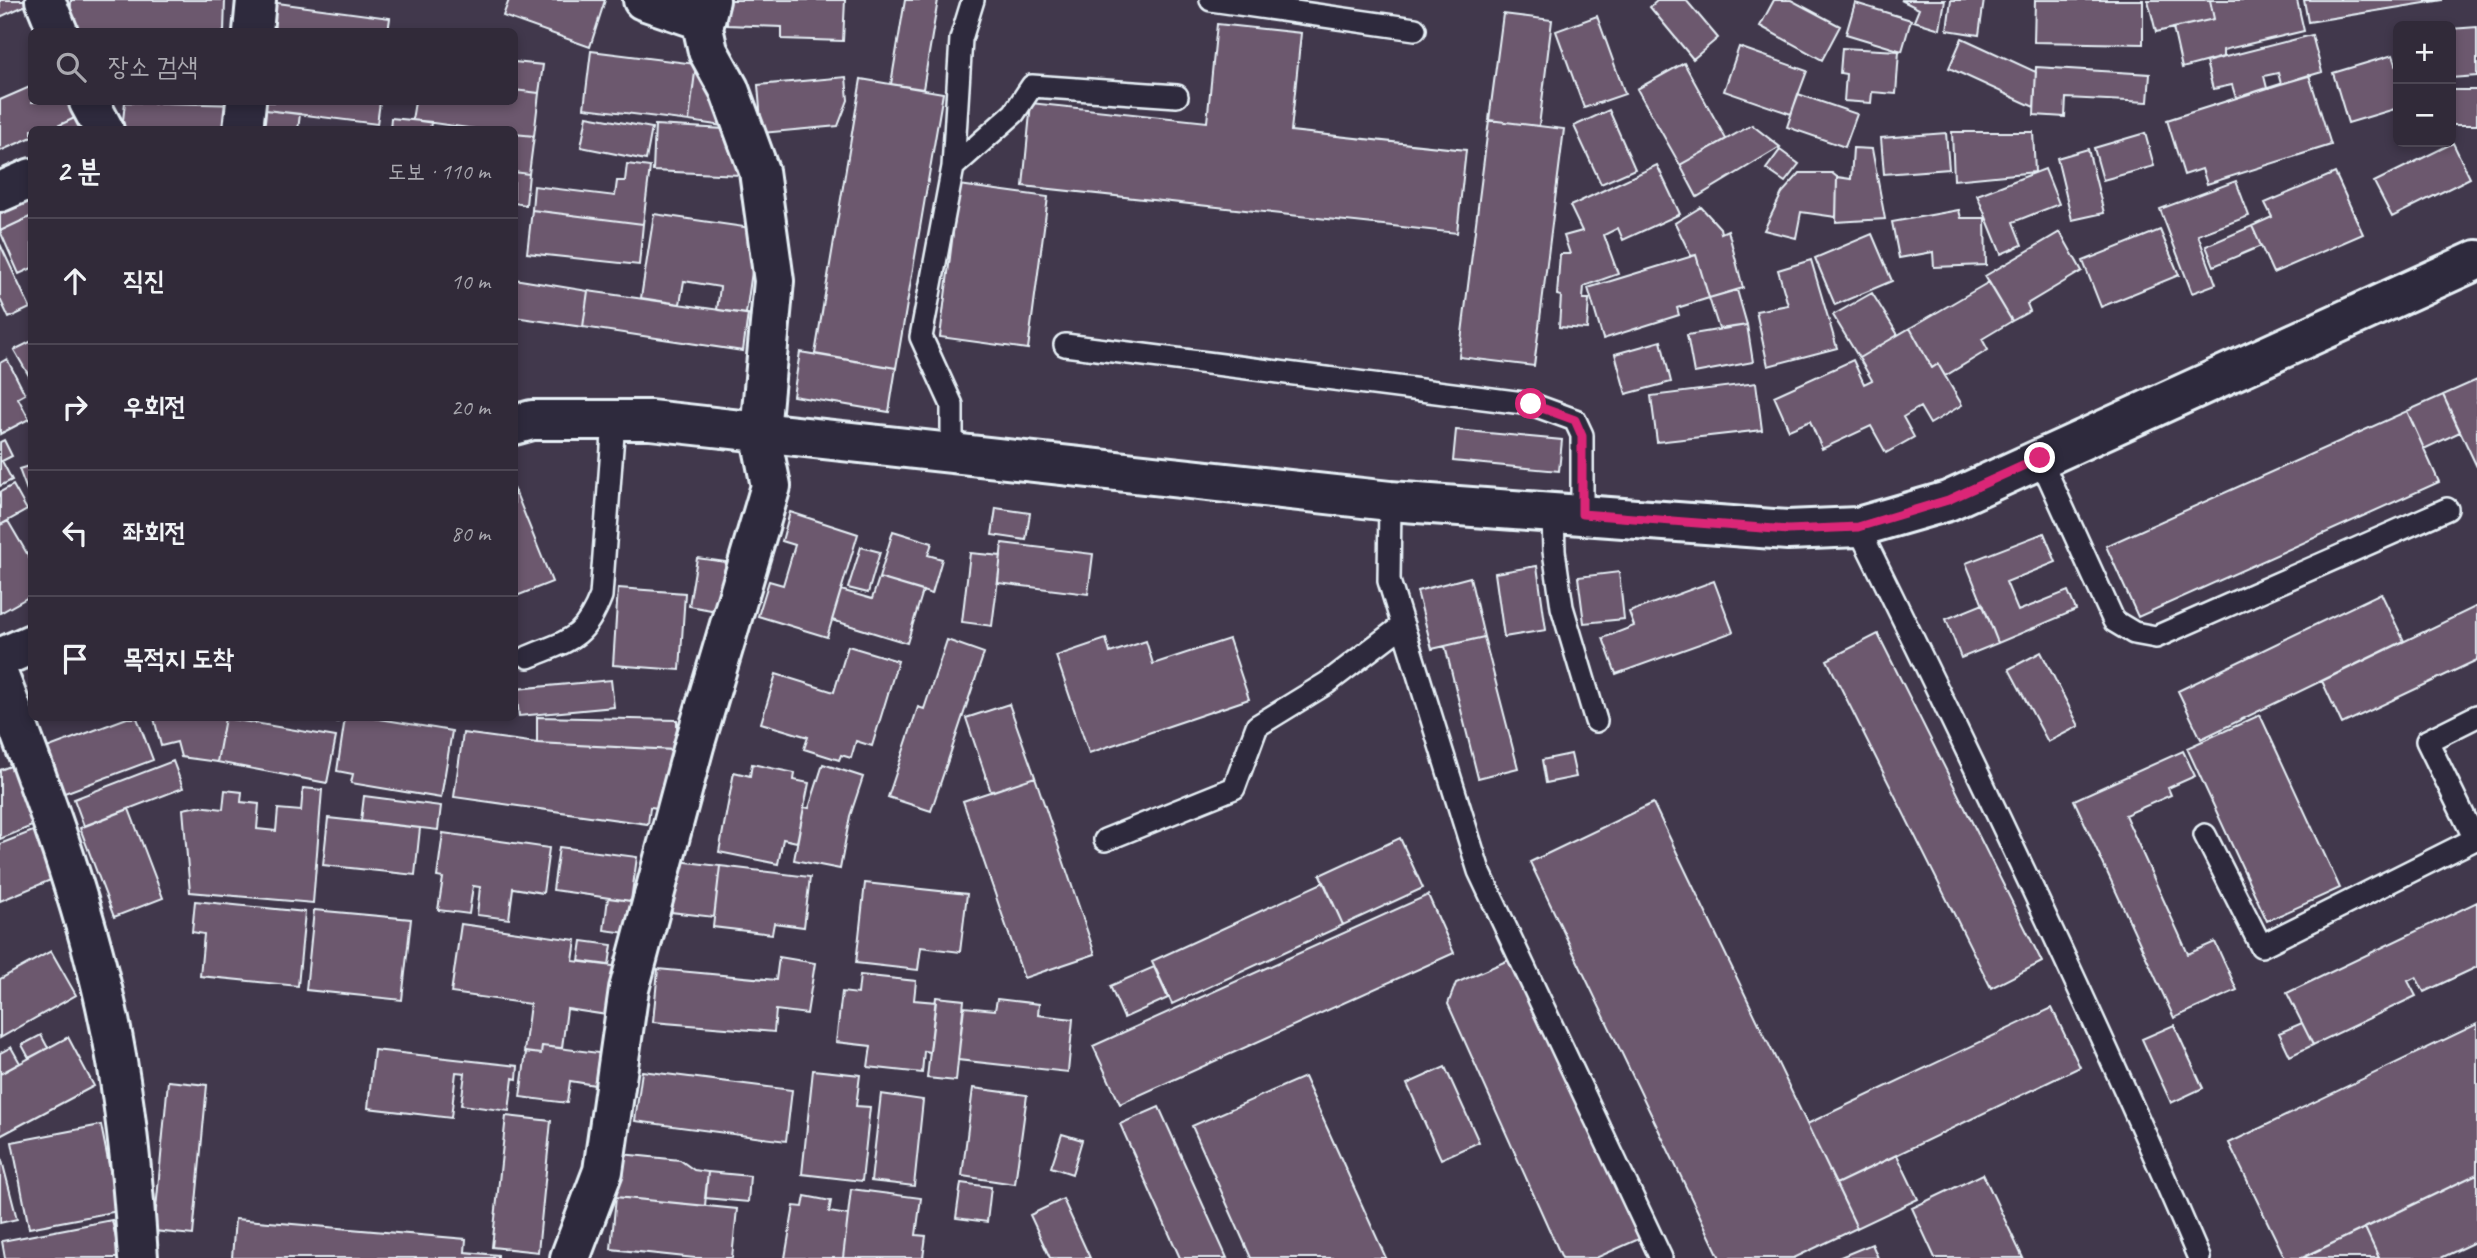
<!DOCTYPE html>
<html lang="ko">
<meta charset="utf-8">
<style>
:root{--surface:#312a39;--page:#3d3644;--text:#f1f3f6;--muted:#a8a7ae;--line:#4c4653}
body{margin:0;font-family:Caveat,"Poor Story",sans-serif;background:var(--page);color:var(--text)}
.controls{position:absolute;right:21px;top:21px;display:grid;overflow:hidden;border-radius:10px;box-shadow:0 4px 10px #0003}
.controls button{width:63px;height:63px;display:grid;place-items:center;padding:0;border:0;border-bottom:2px solid var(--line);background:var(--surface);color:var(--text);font:35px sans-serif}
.stop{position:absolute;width:21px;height:21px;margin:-16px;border:5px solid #db2777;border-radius:50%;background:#fff}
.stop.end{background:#db2777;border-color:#fff;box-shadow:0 2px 7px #0008}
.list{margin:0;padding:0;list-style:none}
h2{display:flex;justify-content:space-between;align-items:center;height:91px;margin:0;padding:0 28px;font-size:30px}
h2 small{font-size:23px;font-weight:400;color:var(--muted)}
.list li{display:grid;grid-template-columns:46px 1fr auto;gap:21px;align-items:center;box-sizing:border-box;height:126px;padding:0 28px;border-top:2px solid var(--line)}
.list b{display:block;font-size:26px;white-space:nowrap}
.list em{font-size:23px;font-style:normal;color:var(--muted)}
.icon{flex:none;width:38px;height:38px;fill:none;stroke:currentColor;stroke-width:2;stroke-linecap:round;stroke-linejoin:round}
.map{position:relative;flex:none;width:2477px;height:1258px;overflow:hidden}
.search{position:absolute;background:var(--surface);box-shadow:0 4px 10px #0003;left:28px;top:28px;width:490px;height:77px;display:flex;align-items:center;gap:18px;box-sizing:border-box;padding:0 24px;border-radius:10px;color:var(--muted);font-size:26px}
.panel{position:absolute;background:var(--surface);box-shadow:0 4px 10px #0003;left:28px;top:126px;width:490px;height:595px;border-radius:10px}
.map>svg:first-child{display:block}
.building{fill:#6c586e;stroke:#e8f1f8;stroke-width:2}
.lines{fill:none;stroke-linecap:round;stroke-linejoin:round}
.lane-casing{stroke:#e8f1f8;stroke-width:26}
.street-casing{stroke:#e8f1f8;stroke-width:44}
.secondary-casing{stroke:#e8f1f8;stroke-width:44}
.lane{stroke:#2f2a3d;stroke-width:21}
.street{stroke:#2f2a3d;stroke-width:38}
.secondary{stroke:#2f2a3d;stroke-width:38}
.route{stroke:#db2777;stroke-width:9}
</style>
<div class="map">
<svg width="2477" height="1258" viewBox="0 0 2477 1258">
<rect width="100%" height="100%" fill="#41384c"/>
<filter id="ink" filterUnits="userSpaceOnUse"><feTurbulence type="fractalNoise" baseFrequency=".0143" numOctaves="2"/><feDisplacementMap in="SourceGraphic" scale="14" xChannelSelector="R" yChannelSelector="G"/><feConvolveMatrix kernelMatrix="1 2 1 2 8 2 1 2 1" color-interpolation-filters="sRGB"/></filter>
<g filter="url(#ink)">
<path class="building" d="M0 0H32L33 2 0 17Z
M71 0H225L224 32H70Z
M509 0H605L590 47 503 16Z
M728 0H845L843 41 782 39V27L727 25Z
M905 0H938L923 89 891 84Z
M1658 0H1686L1718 38 1693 59 1650 7Z
M1774 0H1791L1840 26 1822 60 1760 26Z
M1901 0H1945L1940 29 1914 21 1919 9Z
M1951 0H1984L1979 35 1947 30Z
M2035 0H2143V44L2034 42Z
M2148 0H2210L2214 19 2156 32Z
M2210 0H2297L2304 31 2223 50V57L2182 68 2173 28 2214 19Z
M2304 0H2443L2308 22Z
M270 2 390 18 388 32H267Z
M1855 3 1911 20 1902 51 1846 34Z
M1503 14 1552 20 1539 126 1489 120Z
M1597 16 1625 94 1584 108 1556 31Z
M1217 24 1301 33 1291 131 1466 150 1457 233 1023 186 1031 103 1207 122Z
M2477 27V76L2451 78V29Z
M2312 35 2322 72 2281 84 2278 73 2264 76 2267 88 2236 98 2232 85 2213 89 2206 62Z
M1962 38 2036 72 2034 107 1949 68Z
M1739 47 1807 71 1791 114 1724 91Z
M1842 48 1899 51 1896 94 1872 92 1871 103 1844 101 1846 74 1840 73Z
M591 51 696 64 689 121 584 108Z
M2393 55 2398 70V108L2348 123 2333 73Z
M514 62 543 65 539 93 514 90Z
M1684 63 1726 139 1680 165 1637 89Z
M696 64 716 97 723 126 689 121Z
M2036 67 2150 74 2148 102 2066 98 2065 117 2034 115Z
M2309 75 2331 145 2207 184 2202 169 2184 175 2167 120Z
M846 77 848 100 838 126 762 133 758 85Z
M861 79 943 93 896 368 815 354Z
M32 86V102H72L79 116 49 130H32V137L0 151V100Z
M514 90 539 93 534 136 514 134V130H482L412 120 415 102H514Z
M2451 90H2477V125H2451Z
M1798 94 1857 114 1845 147 1787 127Z
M125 102 242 105 239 130H122Z
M258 102H380L377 124 257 109Z
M257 109 300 114 298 130H254Z
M1609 110 1635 169 1601 184 1574 126Z
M79 116 85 130H56L55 127Z
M587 116 652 128 646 160 581 147Z
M391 118 431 122 430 130H390Z
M1489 120 1564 129 1534 366 1459 357Z
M655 125 725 129 740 175 653 171Z
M1752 125 1780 147 1697 197 1680 165Z
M1952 132H2033L2035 172 1954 180Z
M1946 133 1949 169 1884 174 1881 138Z
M2145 133 2154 166 2103 180 2094 148Z
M514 134 534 136 529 174 514 172Z
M2453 143 2470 178 2392 217 2374 182Z
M1853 148 1872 149 1885 219 1836 222 1837 177 1851 179Z
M2088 149 2104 213 2072 220 2057 158Z
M1780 150 1799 164 1785 182 1766 169Z
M627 164 650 167 643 224 532 210 534 186 615 196 617 181H625Z
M1657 165 1680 214 1623 240 1618 228 1604 235 1618 274 1584 286 1583 299H1589L1587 329 1559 327 1561 296 1557 295 1560 254H1570L1564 236 1582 231 1570 206Z
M2045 169 2059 204 2013 222 2022 245 2001 254 1977 195Z
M514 172 529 174 526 205 514 203Z
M1800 173H1832L1837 177 1836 217 1801 212 1796 238 1764 230 1782 193Z
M2335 173 2363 234 2273 273 2252 226 2272 217 2265 203Z
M2236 181 2249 216 2198 235 2216 284 2192 293 2160 209Z
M959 185 1048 197 1028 349 940 337Z
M32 188V216L0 231V203Z
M1701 207 1720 228 1721 233 1728 230 1743 288 1709 298 1696 255 1691 256 1675 223Z
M532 210 643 224 639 265 527 253Z
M1959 210 1961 218H1985L1986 265 1934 267 1933 252 1899 258 1892 222Z
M654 214 758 229 746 314 717 310 720 287 684 281 680 304 641 298Z
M32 216V268L19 274 0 231Z
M2252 226 2261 246 2214 266 2206 246Z
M2160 230 2179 275 2101 307 2083 261Z
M2060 232 2082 271 2027 304 2030 311 2012 321 1985 276Z
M1872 234 1892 281 1835 305 1815 258Z
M0 244 30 308 9 318 0 299Z
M1696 255 1709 298 1677 308 1679 315 1603 339 1588 288Z
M1811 260 1837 348 1768 366 1756 311 1788 305 1778 270Z
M514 279 588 291 583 327 514 317Z
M1989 282 2012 321 1982 339 1988 350 1945 376 1938 364 1932 368 1910 328Z
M1737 290 1747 325 1719 329 1709 298Z
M588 291 748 314 743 351 583 327Z
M1872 293 1898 335 1859 358 1833 315Z
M1747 325 1753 362 1694 373 1687 335Z
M1910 328 1932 368 1938 364 1962 405 1930 424 1920 407 1903 417 1914 437 1886 453 1871 426 1822 449 1810 421 1789 430 1774 396 1853 360 1864 384 1872 380 1859 358Z
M32 341V381L14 350Z
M1661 341 1671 382 1626 394 1615 354Z
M800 352 896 368 889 412 793 396Z
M7 359 25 394 18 398 29 419 0 434V363Z
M2477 380V467L2443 395Z
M1756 383 1762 430 1657 442 1651 396Z
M2443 395 2460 432 2424 449 2407 411Z
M2407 411 2439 482 2138 617 2106 546Z
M1456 430 1562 440 1559 471 1453 461Z
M4 440 12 456 2 461 12 480 0 486V442Z
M32 465V504L19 469Z
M13 485 27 510 0 525V492Z
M514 488 552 582 514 597Z
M996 508 1030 513 1026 540 992 535Z
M790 512 858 534 827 637 758 616 769 581 783 585 795 545 782 541Z
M8 521 32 562V595L0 613V525Z
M893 531 932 543 928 555 942 559 932 594 879 578Z
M2044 533 2056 562 2006 582 2018 611 2068 591 2076 610 1998 643 1966 563Z
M1002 543 1093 554 1088 594 998 583Z
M861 547 880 552 868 593 848 588Z
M970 553 1001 556 992 626 962 622Z
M697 558 726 562 717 611 689 606Z
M1537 566 1546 630 1504 637 1495 573Z
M1619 572 1624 619 1584 623 1578 577Z
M1470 577 1484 637 1432 649 1417 591Z
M879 578 923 591 907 643 832 620 841 590 872 599Z
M1714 581 1733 632 1616 674 1603 638 1634 626 1629 612Z
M618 588 685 593 680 670 613 665Z
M2381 593 2404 641 2201 739 2178 691Z
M1983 604 1998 643 1961 658 1946 619Z
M2477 606V660L2342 724 2322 681Z
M1878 634 2042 962 1991 988 1827 660Z
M1484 637 1518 768 1478 778 1445 646Z
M1106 639 1110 653 1146 641 1153 664 1229 639 1249 699 1089 753 1056 656Z
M947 640 984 653 931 811 888 797 918 707 924 709Z
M848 646 898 661 872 746 856 741 851 758 841 755 839 760 804 749 808 737 761 723 776 674 834 692Z
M2041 652 2079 726 2048 742 2009 669Z
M611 680 614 707 519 716 516 689Z
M1009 704 1035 777 991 792 966 718Z
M2260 715 2340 888 2267 921 2187 748Z
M537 717 677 720V750L537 743Z
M127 718H137L153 760 62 794 44 749Z
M154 718H225L217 762 181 757 177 742 161 746Z
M225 718 336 737 327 783 217 762Z
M296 718H339L338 722Z
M345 718H374L452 731 441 798 351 783 353 774 337 771Z
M463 733 537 743 673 750 665 809 650 807 648 824 454 797Z
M2183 751 2195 776 2168 788 2171 795 2125 815 2188 954 2215 942 2237 990 2174 1018 2074 800Z
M1571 754 1576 777 1546 783 1542 760Z
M173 761 183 788 84 826 74 799Z
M752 764 795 773 794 780 809 783 797 842 783 839 778 864 719 852 734 772 750 776Z
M823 764 863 777 850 816 840 869 794 860 804 807 809 808Z
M13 765 37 824 0 839V770Z
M1035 777 1095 954 1024 978 963 801Z
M303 788 322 790 313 903 190 892 183 809 198 806 223 809 225 790 242 792 241 802 259 804 257 829 276 831 278 809 301 811Z
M364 796 441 806 438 830 361 821Z
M1653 803 1857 1228 1794 1258H1720L1530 862Z
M129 809 163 898 114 917 80 828Z
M328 818 420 828 415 875 323 865Z
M38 829 58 877 0 901V844Z
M443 833 549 848 543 893 513 888 509 919 477 915 480 887 473 886 469 914 438 910 443 878 437 877Z
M1400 838 1423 888 1343 925 1320 875Z
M559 847 637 857 631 901 553 890Z
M678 861 720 866 714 917 671 912Z
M720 866 810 877 804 927 774 923 772 934 713 927Z
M1324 882 1343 925 1172 1004 1152 961Z
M865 883 967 894 960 952 921 947 918 970 856 963Z
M1428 895 1454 953 1120 1104 1093 1046Z
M608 898 631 901 626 933 604 930Z
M195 901 305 912 298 986 200 976 204 934 192 932Z
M2477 902V967L2424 992 2416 977 2408 981 2416 996 2313 1045 2287 993Z
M314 910 411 919 402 1000 306 990Z
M461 924 576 940 573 961 613 966 607 1015 567 1009 562 1048 542 1046 541 1054 524 1052 530 1004 451 993Z
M582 941 612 945 609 965 579 961Z
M51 951 76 995 0 1038V979Z
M779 957 815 963 807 1014 776 1010 774 1032 653 1022 658 969 776 980Z
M1513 958 1639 1239 1596 1258H1562L1448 1004 1456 983Z
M1154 967 1168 998 1124 1018 1110 986Z
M860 975 916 981 914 1000 936 1002 930 1052 924 1051 922 1073 868 1067 871 1046 836 1042 842 992 858 994Z
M936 997 964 1000 956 1081 927 1078Z
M997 999 1039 1004 1038 1015 1073 1019 1068 1072 958 1060 964 1007 995 1010Z
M2052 1008 2080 1067 1836 1184 1807 1124Z
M2302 1023 2313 1045 2290 1056 2279 1033Z
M2477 1024V1174L2302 1258H2285L2229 1143Z
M2174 1025 2203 1088 2171 1103 2142 1039Z
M41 1035 48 1048 29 1058 22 1045Z
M68 1037 94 1086 0 1136V1074Z
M542 1046 599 1053 595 1085 570 1081 567 1103 520 1097 526 1052 541 1054Z
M11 1047 20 1063 0 1074V1053Z
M374 1050 518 1066 517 1079 513 1078 509 1111 461 1105 465 1073 456 1072 451 1118 368 1108Z
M1445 1067 1479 1142 1441 1159 1407 1084Z
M813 1070 860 1075 856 1106 870 1107 862 1181 802 1174Z
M642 1071 792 1090 786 1141 635 1121Z
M1304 1077 1386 1258H1251L1192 1126Z
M168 1081 207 1085 193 1235 154 1231Z
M973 1088 1027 1095 1015 1184 962 1176Z
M881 1094 923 1100 914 1186 871 1181Z
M1159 1107 1227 1258H1180L1120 1124Z
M506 1116 551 1121 538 1252 492 1247Z
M101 1125 118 1211 29 1228 12 1142Z
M1062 1134 1082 1140 1072 1174 1051 1167Z
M0 1153 17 1219 0 1223Z
M621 1154 680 1160 694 1170 708 1172 705 1206 616 1197Z
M1897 1155 1918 1199 1857 1228 1836 1184Z
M708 1172 750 1176 748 1202 705 1198Z
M1983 1174 2023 1258H1935L1912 1208Z
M2477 1174V1241L2441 1258H2379L2365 1228Z
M961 1183 991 1187 987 1222 956 1218Z
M851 1189 921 1198 916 1235 926 1236 923 1258H843Z
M805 1196 831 1201 829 1212 848 1215 843 1258H785L794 1206 803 1207Z
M616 1197 737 1209 732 1258H695L611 1249Z
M1063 1199 1090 1258H1050L1030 1215Z
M235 1219 466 1239 465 1252 498 1255V1258H232Z
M112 1220 120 1258H5L2 1241Z
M2365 1228 2379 1258H2302Z
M1872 1244 1878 1258H1838Z"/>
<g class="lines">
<defs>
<path id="lane" d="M1211 0 1415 29
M953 167 1014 113 1032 86 1177 96
M1065 345 1531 404 1575 420 1582 435V514
M952 453V405L921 337 953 167 961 39 973 0
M2040 458 2114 621 2134 633 2156 637 2447 509
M1390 501 1389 581 1479 871 1661 1258
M1553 513 1554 551 1562 607 1596 721
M1858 527C1977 768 2093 1011 2199 1258
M528 657C569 640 584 640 601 596L614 421
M2205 835 2261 946 2475 839 2427 741 2477 716
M1105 840 1234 788 1257 726 1327 683 1403 625"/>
<path id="street" d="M45 0 58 32
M643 0 704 21
M253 32 256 0
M89 102 104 130
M243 130 246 102
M0 192 32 178
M0 679C47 802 95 931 117 1062 128 1126 134 1193 138 1258
M570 1258 603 1171 629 989 694 746 771 486 760 432 774 281 759 171 729 89 708 51 703 28 710 0"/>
<path id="secondary" d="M514 425 532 420H650L1390 501 1788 530 1858 527 1948 501 2477 260
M0 658 32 644"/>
</defs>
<use href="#lane" class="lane-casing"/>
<use href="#street" class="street-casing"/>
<use href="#secondary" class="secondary-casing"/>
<use href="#lane" class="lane"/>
<use href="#street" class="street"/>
<use href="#secondary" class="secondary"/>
</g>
</g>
<g class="lines" filter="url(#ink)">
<path class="route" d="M1531 404 1575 420 1582 436V514L1788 530 1858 527 1948 500 2040 458"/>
</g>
</svg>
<div class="controls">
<button>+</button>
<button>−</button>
</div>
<div class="stop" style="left:1531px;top:404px"></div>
<div class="stop end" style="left:2040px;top:458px"></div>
<div class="search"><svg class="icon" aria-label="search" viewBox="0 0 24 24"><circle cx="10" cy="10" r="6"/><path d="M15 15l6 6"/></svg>장소 검색</div>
<section class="panel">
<h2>2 분<small>도보 · 110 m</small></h2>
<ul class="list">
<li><svg class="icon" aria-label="ahead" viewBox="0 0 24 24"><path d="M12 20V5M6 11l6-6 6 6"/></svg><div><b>직진</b></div><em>10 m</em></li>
<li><svg class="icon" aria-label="right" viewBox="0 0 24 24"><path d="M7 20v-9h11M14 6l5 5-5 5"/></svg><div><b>우회전</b></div><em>20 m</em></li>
<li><svg class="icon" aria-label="left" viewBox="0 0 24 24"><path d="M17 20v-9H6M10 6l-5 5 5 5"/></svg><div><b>좌회전</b></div><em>80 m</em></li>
<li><svg class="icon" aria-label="arrive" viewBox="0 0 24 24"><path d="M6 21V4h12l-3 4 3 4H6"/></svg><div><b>목적지 도착</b></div></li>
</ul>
</section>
</div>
